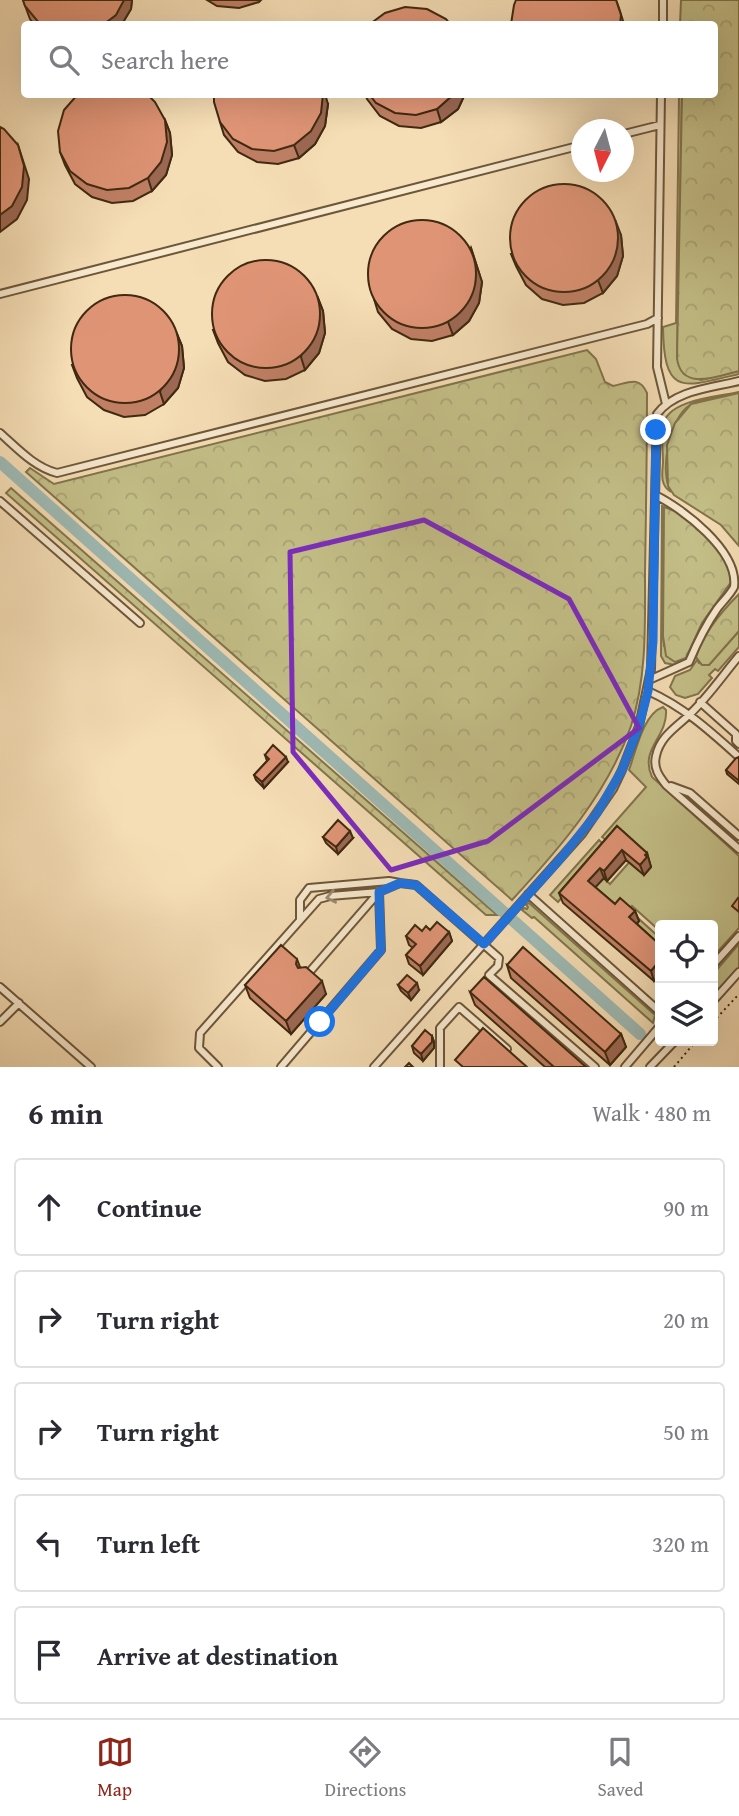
<!DOCTYPE html>
<meta charset="utf-8">
<style>
:root{--surface:#fff;--page:#f2f2f3;--text:#2b2b33;--muted:#7c7c81;--line:#e1e1e2;--accent:#8f2418}
body{margin:0;font-family:"Gentium Book Plus",serif;background:var(--page);color:var(--text)}
.controls{position:absolute;right:21px;bottom:21px;display:grid;overflow:hidden;border-radius:7px;box-shadow:0 7px 28px #0002}
.controls button{width:63px;height:63px;display:grid;place-items:center;padding:0;border:0;border-bottom:2px solid var(--line);background:var(--surface);color:var(--text);font:35px sans-serif}
.compass{position:absolute;left:571px;top:119px;width:63px;height:63px;border-radius:50%;background:var(--surface);box-shadow:0 7px 28px #0002;rotate:186deg}
.stop{position:absolute;width:21px;height:21px;margin:-16px;border:5px solid #1a73e8;border-radius:50%;background:#fff}
.stop.end{background:#1a73e8;border-color:#fff;box-shadow:0 2px 7px #0008}
.list{margin:0;padding:0;list-style:none}
h2{display:flex;justify-content:space-between;align-items:center;height:91px;margin:0;padding:0 28px;font-size:30px}
h2 small{font-size:23px;font-weight:400;color:var(--muted)}
.list li{display:grid;grid-template-columns:46px 1fr auto;gap:21px;align-items:center;box-sizing:border-box;height:98px;margin:0 14px 14px;padding:0 14px;border:2px solid var(--line);border-radius:7px}
.list b{display:block;font-size:26px;white-space:nowrap}
.list em{font-size:23px;font-style:normal;color:var(--muted)}
.icon{flex:none;width:38px;height:38px;fill:none;stroke:currentColor;stroke-width:2;stroke-linecap:round;stroke-linejoin:round}
.map{position:relative;flex:none;width:739px;height:1067px;overflow:hidden}
.search{position:absolute;background:var(--surface);box-shadow:0 7px 28px #0002;left:21px;right:21px;top:21px;height:77px;display:flex;align-items:center;gap:18px;box-sizing:border-box;padding:0 24px;border-radius:7px;color:var(--muted);font-size:26px}
.sheet{height:651px;background:var(--surface)}
nav{display:flex;justify-content:space-around;align-items:center;box-sizing:border-box;height:98px;border-top:2px solid var(--line);background:var(--surface);font-size:19px;color:var(--muted)}
nav a{display:grid;justify-items:center;gap:4px}
nav .on{color:var(--accent)}
.map>svg:first-child{display:block}
.grass{fill:#c4bf88;stroke:#82744c;stroke-width:2}
.forest{fill:url(#forest-crowns);stroke:#82744c;stroke-width:2}
.lines{fill:none;stroke-linecap:round;stroke-linejoin:round}
.canal{stroke:#9ebab5;stroke-width:12}
.lane-casing{stroke:#6d5739;stroke-width:10}
.path{stroke:#402a10;stroke-width:2;stroke-dasharray:2 3.5;stroke-linecap:butt}
.lane{stroke:#f8e9cf;stroke-width:6}
.wall{fill:#c07f65;stroke:#402a10;stroke-width:2}
.shaded-wall{fill:#9c6853;stroke:#402a10;stroke-width:2}
.building{fill:#df9476;stroke:#402a10;stroke-width:2}
.oneway{stroke:#9c8a70}
.route{stroke:#1a73e8;stroke-width:9}
.marked{fill:none;stroke:#7b2cbf;stroke-width:5;stroke-linejoin:round}
</style>
<div class="map">
<svg width="739" height="1067" viewBox="0 0 739 1067">
<defs>
<pattern id="forest-crowns" width="20" height="18" patternUnits="userSpaceOnUse" patternTransform="scale(1.75)"><rect width="20" height="18" fill="#c4bf88"/><path d="M2 6a3 3 0 1 1 6 0M12 15a3 3 0 1 1 6 0" fill="none" stroke="#a9a474"/></pattern>
</defs>
<rect width="100%" height="100%" fill="#f5ddb5"/>
<filter id="stains"><feTurbulence type="fractalNoise" baseFrequency=".00286" numOctaves="4"/><feColorMatrix values="0 0 0 0 .2 0 0 0 0 .09 0 0 0 0 .02 0 0 0 .5 -.17"/></filter>
<radialGradient id="worn" r=".72"><stop offset=".6" stop-color="#630" stop-opacity="0"/><stop offset="1" stop-color="#630" stop-opacity=".3"/></radialGradient>
<path class="grass" d="M679 95H682L677 358 684 374 701 380 739 371V374C681 388 664 396 663 327L676 323Z
M739 392C726 397 702 398 690 405 669 418 659 472 671 492 660 485 662 475 663 463 663 451 661 437 663 425 668 399 718 397 739 392Z
M662 506 664 507 663 636 664 646 679 661 682 660 675 665 665 663 661 656Z
M739 631V647L718 671 715 669 709 675 712 678 698 694 685 698 676 695 670 687 675 676 690 670 697 660 699 663 709 665Z
M663 707 666 710C668 737 639 749 652 777L739 856V928L713 957V925H660V931L632 906 629 910 660 938V952L618 915 581 875 558 902 550 895 599 840 609 850 599 874 610 884 641 849 617 827 614 830 621 837 613 846 602 837 646 787 629 770C636 751 643 714 663 707Z
M529 903 655 1015 653 1023 534 917 532 918 522 910 524 908 527 909 528 907 526 905Z
M739 944V968L713 998V974Z"/>
<path class="forest" d="M681 0H739V371C718 376 681 392 677 358L682 95 714 94V24H680Z
M587 350 596 359 605 382 613 386C628 383 639 375 647 393 647 453 646 513 645 573 645 624 647 677 631 726 608 793 559 849 512 900L26 472 30 468 54 484Z
M739 393V546L721 525 674 495 668 486 667 445 675 423 691 404Z
M11 488 497 915H486L6 493Z
M664 507 685 515 704 529 731 568V582L702 623 686 658 675 662 666 656 663 636Z
M739 594V631L709 665H702L696 657C703 633 722 611 739 594Z"/>
<g class="lines">
<path class="canal" d="M0 462 640 1034"/>
<defs>
<path id="lane" d="M663 24V0
M661 94 657 367 666 404
M624 134 660 125
M0 294 582 145
M0 433C17 448 34 467 57 473L647 324 658 318
M0 501 140 623
M739 656C723 675 708 697 690 714 677 727 660 736 656 756 653 768 659 776 666 785L739 849
M649 680 689 662C697 643 705 626 717 609 722 602 730 595 734 587 739 551 682 508 655 495
M648 691C684 707 710 731 739 757
M700 702 736 734V741L739 744
M671 786 690 793 739 836
M528 894 660 1012
M300 920V900L309 888 389 881 400 883
M713 965 739 936
M306 976 379 892 400 883 416 885 499 958 498 966 489 975 595 1067
M0 987 91 1067
M713 1001 739 972
M0 1022 19 1003
M218 1067 199 1048 200 1033 319 899 330 896 379 892 381 950 281 1067
M374 1067 582 834 613 789 622 770 639 726 651 669 657 414C675 390 711 388 739 381
M440 1067V1028L459 1007 507 1049
M625 1067 660 1026
M650 1067 675 1041"/>
</defs>
<use href="#lane" class="lane-casing"/>
<path class="path" d="M713 1022 739 994
M674 1067 696 1041"/>
<use href="#lane" class="lane"/>
</g>
<path class="wall" d="M23 0H132L131 9 122 24H34L30 19Z
M207 0H261L259 2 239 8 217 6Z
M365 94H465L458 109 441 122 421 128 399 126 380 116 367 99Z
M328 104 325 126 315 144 299 158 278 164 257 162 238 152 224 135 220 122Z
M165 120 170 133 172 155 166 175 152 191 133 201 112 203 92 197 75 184 65 165 60 152Z
M621 235 623 256 617 276 603 293 584 303 563 305 542 299 526 285 516 266 511 254Z
M471 248 482 282 479 303 469 321 453 335 432 341 411 339 392 329 378 312 374 299Z
M318 298 323 311 325 333 319 353 305 370 286 379 265 381 245 375 228 362 218 343 213 330Z
M177 334 182 346 184 368 178 388 164 404 145 415 124 417 104 410 87 397 77 378 72 365Z
M265 755 288 762 264 788 256 780 254 775 267 761Z
M739 757V784L727 774 726 770Z
M617 826 647 853 651 867 644 875 626 860 607 881 604 878 595 887 615 904 635 911 639 921 637 924 659 944 660 946V974L654 981 563 903 559 893Z
M323 837 353 838 338 854 326 843Z
M430 930 449 932 452 941 423 975 409 964 406 955 413 948 409 945 406 936 422 931Z
M297 959 300 967 326 994 291 1034 250 998 245 985Z
M507 965 621 1034 626 1047 610 1065 511 978Z
M398 985 419 990 411 1000 401 991Z
M470 992 586 1067H545L475 1005Z
M432 1036 434 1042V1048L423 1061 414 1053 412 1046Z"/>
<path class="shaded-wall" d="M124 0H132L131 9 122 24H104Z
M616 0 619 8 624 24H620Z
M323 94H325L328 104 325 126 315 144 299 158 294 145Z
M454 94H465L458 109 441 122 437 109Z
M165 120 170 133 172 155 166 175 152 191 148 178Z
M18 145 29 179 27 200 17 219 0 232V215Z
M616 222 621 235 623 256 617 276 603 293 598 280Z
M471 248 482 282 479 303 469 321 453 335 448 322Z
M318 298 323 311 325 333 319 353 305 370 301 357Z
M177 334 182 346 184 368 178 388 164 404 160 392Z
M286 757 288 762 264 788 262 782Z
M350 831 353 838 338 854 336 847Z
M622 850 626 860 607 881 604 871Z
M647 853 651 867 644 875 640 865Z
M600 868 604 878 592 891 588 881Z
M635 911 639 921 633 928 629 917Z
M449 932 452 941 423 975 420 966Z
M660 960V974L654 981 651 971Z
M322 981 326 994 291 1034 286 1021Z
M417 983 419 990 411 1000 408 993Z
M621 1034 626 1047 610 1065 605 1052Z
M432 1036 434 1042V1048L423 1061 421 1054Z"/>
<path class="building" d="M23 0H124L116 15 104 24H42L39 23 25 6Z
M516 0H616L621 15 620 24H511L514 5Z
M405 7 427 9 446 19 450 24H370L385 13Z
M78 94H147L155 102 165 120 167 142 161 162 148 178 129 188 107 190 87 184 70 171 60 152 58 131 64 110Z
M214 94H323L321 113 311 131 294 145 274 151 252 149 233 139 220 122 214 102Z
M369 94H454L437 109 416 115 395 113 376 103Z
M0 127 4 129 18 145 24 166 22 187 12 206 0 215Z
M510 238a54 54 0 1 1 108 0a54 54 0 1 1-108 0Z
M368 274a54 54 0 1 1 108 0a54 54 0 1 1-108 0Z
M212 314a54 54 0 1 1 108 0a54 54 0 1 1-108 0Z
M71 349a54 54 0 1 1 108 0a54 54 0 1 1-108 0Z
M273 745 286 757 262 782 254 775 269 759 265 755Z
M739 757V778L738 780 726 770 736 758Z
M338 820 350 831 336 847 323 837Z
M617 826 647 853 645 855 647 857 640 865 622 850 604 871 600 868 588 881 615 904 620 898 635 911 629 917 659 944 657 946 660 948V960L651 971 559 893Z
M738 898 739 899V912L732 906Z
M437 922 449 932 420 966 406 955 416 944 406 936 415 925 422 931 426 926 430 930Z
M281 945 297 959 296 964 298 968 306 967 322 981 286 1021 245 985Z
M523 947 621 1034 605 1052 507 965Z
M407 975 417 983 408 993 398 985Z
M484 977 586 1067H554L470 992Z
M483 1028 527 1067H463L455 1060Z
M425 1030 432 1036V1042L421 1054 412 1046Z
M409 1063 413 1067H405Z"/>
<defs><path id="oneway-chevron" d="M-2-3.5L2.5 0L-2 3.5" fill="none" stroke-width="1.6" stroke-linecap="round" stroke-linejoin="round" transform="scale(1.75)"/></defs>
<use class="oneway" href="#oneway-chevron" transform="translate(331 897) rotate(169)"/>
<g class="lines">
<path class="route" d="M320 1022 381 950 379 892 400 883 416 885 484 944 561 858 597 813 622 770 639 726 648 691 653 641 656 430"/>
</g>
<path class="marked" d="M424 520 569 599 639 728 488 841 391 870 293 752 290 552Z"/>
<rect width="100%" height="100%" filter="url(#stains)"/>
<rect width="100%" height="100%" fill="url(#worn)"/>
</svg>
<div class="controls">
<button><svg class="icon" aria-label="locate" viewBox="0 0 24 24"><circle cx="12" cy="12" r="6"/><path d="M12 2v4M12 18v4M2 12h4M18 12h4"/></svg></button>
<button><svg class="icon" aria-label="layers" viewBox="0 0 24 24"><path d="M12 4l9 5-9 5-9-5zM3 14l9 5 9-5"/></svg></button>
</div>
<svg class="compass" viewBox="-18 -18 36 36"><path d="M0-13l5 13h-10z" fill="#e53935"/><path d="M0 13l5-13h-10z" fill="#7c7c81"/></svg>
<div class="stop" style="left:320px;top:1022px"></div>
<div class="stop end" style="left:656px;top:430px"></div>
<div class="search"><svg class="icon" aria-label="search" viewBox="0 0 24 24"><circle cx="10" cy="10" r="6"/><path d="M15 15l6 6"/></svg>Search here</div>
</div>
<section class="sheet">
<h2>6 min<small>Walk · 480 m</small></h2>
<ul class="list">
<li><svg class="icon" aria-label="ahead" viewBox="0 0 24 24"><path d="M12 20V5M6 11l6-6 6 6"/></svg><div><b>Continue</b></div><em>90 m</em></li>
<li><svg class="icon" aria-label="right" viewBox="0 0 24 24"><path d="M7 20v-9h11M14 6l5 5-5 5"/></svg><div><b>Turn right</b></div><em>20 m</em></li>
<li><svg class="icon" aria-label="right" viewBox="0 0 24 24"><path d="M7 20v-9h11M14 6l5 5-5 5"/></svg><div><b>Turn right</b></div><em>50 m</em></li>
<li><svg class="icon" aria-label="left" viewBox="0 0 24 24"><path d="M17 20v-9H6M10 6l-5 5 5 5"/></svg><div><b>Turn left</b></div><em>320 m</em></li>
<li><svg class="icon" aria-label="arrive" viewBox="0 0 24 24"><path d="M6 21V4h12l-3 4 3 4H6"/></svg><div><b>Arrive at destination</b></div></li>
</ul>
</section>
<nav>
<a class="on"><svg class="icon" aria-label="map" viewBox="0 0 24 24"><path d="M3 6l6-2 6 2 6-2v14l-6 2-6-2-6 2zM9 4v14M15 6v14"/></svg>Map</a>
<a><svg class="icon" aria-label="directions" viewBox="0 0 24 24"><path d="M12 3l9 9-9 9-9-9zM9 14v-3h6M13 9l2 2-2 2"/></svg>Directions</a>
<a><svg class="icon" aria-label="saved" viewBox="0 0 24 24"><path d="M7 4h10v16l-5-4-5 4z"/></svg>Saved</a>
</nav>
